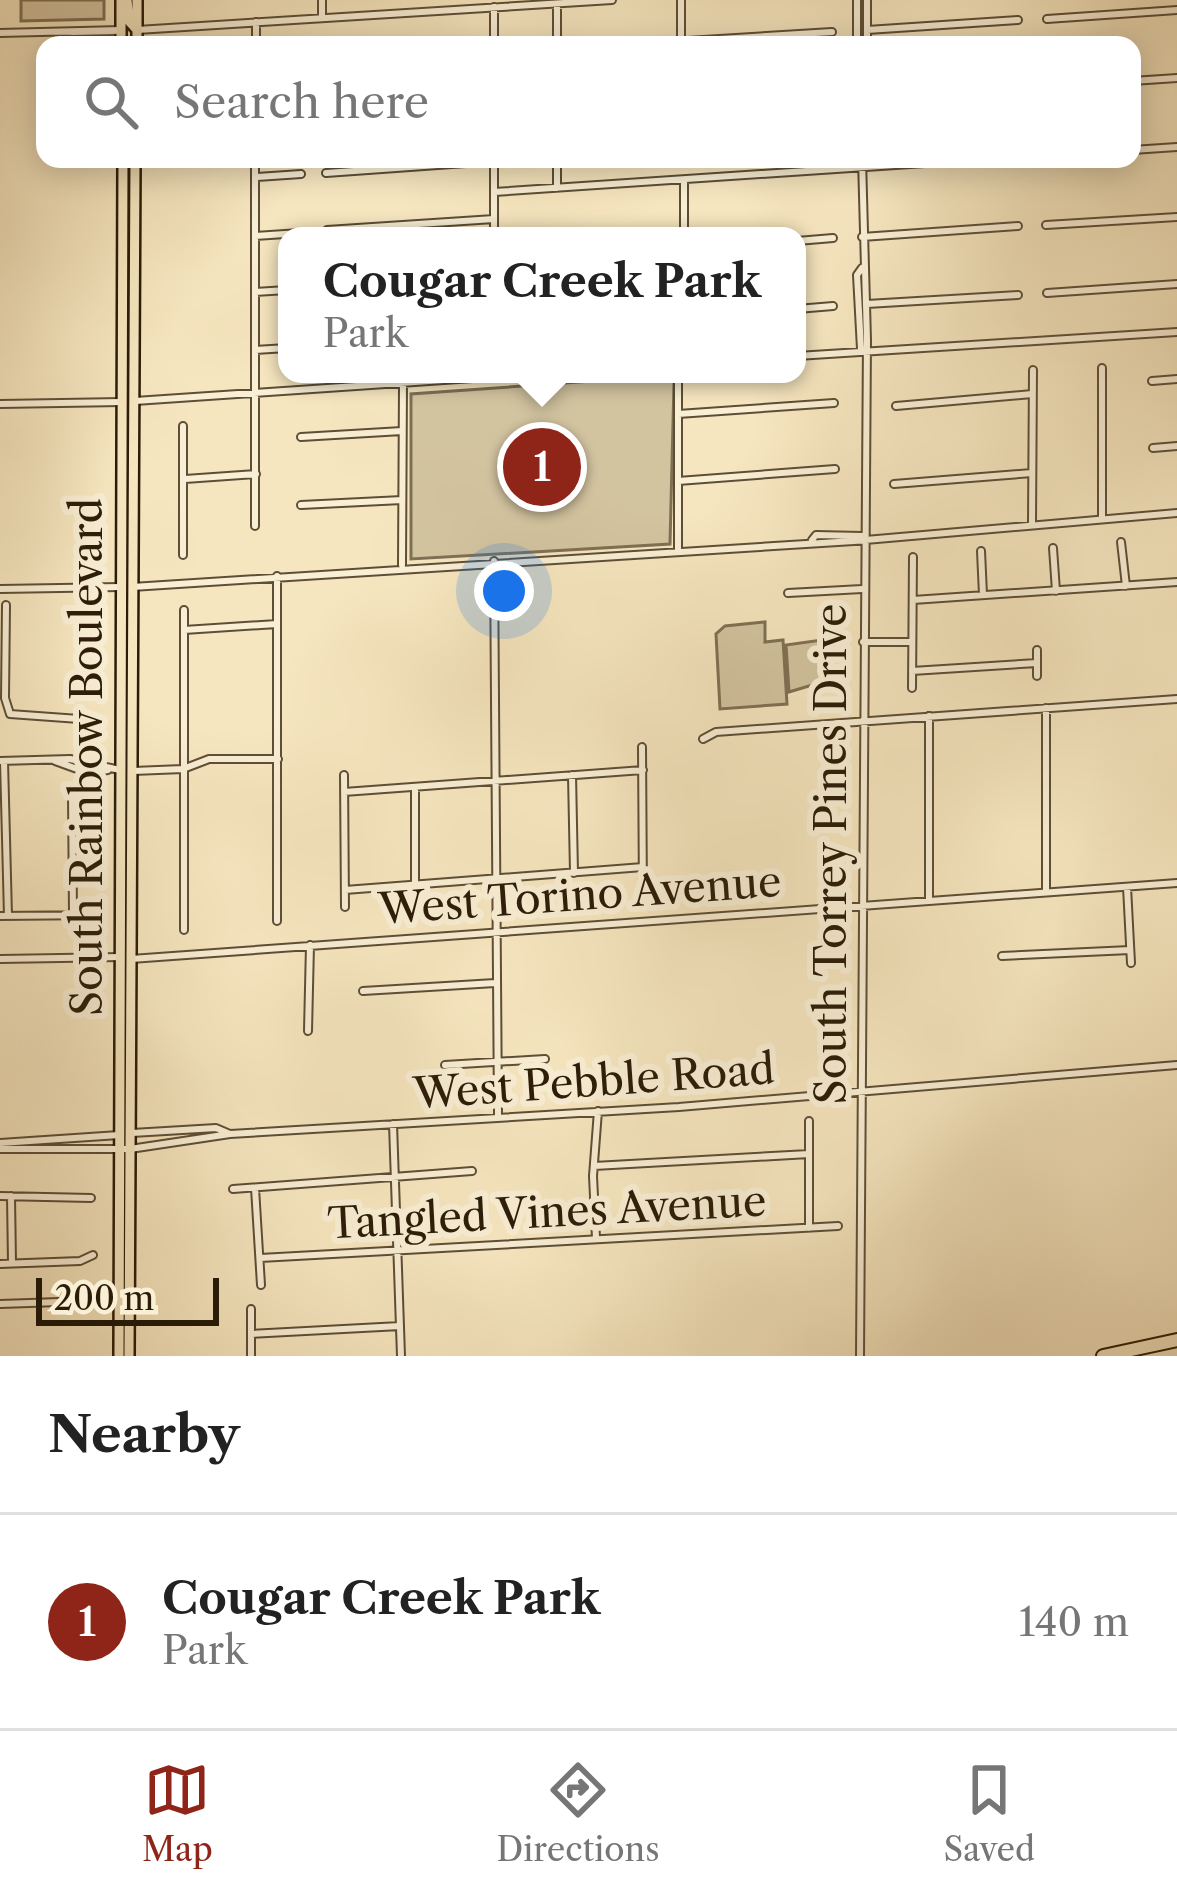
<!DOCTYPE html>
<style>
:root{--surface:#fff;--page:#f6f6f6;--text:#222;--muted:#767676;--line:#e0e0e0;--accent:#8f2418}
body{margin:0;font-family:"Libre Caslon Text",serif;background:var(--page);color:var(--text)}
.scale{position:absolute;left:36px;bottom:30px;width:183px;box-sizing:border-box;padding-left:12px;border:6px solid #2b1c08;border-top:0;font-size:33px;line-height:42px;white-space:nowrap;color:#2b1c08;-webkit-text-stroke:9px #f9efd5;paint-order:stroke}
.you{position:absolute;left:504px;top:591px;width:42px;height:42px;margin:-30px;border:9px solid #fff;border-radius:50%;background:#1a73e8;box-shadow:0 0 0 18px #1a73e833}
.badge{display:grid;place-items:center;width:78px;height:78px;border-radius:50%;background:var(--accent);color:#fff;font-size:39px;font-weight:700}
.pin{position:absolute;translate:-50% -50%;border:6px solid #fff;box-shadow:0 3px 12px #0006}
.popup{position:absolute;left:278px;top:227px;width:528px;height:156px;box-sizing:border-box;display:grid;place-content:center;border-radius:24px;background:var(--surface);filter:drop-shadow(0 3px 9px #0005);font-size:39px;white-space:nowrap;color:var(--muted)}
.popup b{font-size:45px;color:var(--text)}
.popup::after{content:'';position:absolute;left:50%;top:100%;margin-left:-24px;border:24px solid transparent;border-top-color:var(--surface)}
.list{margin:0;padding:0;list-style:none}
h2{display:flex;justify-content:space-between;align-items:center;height:156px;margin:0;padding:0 48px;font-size:51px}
h2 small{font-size:39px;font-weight:400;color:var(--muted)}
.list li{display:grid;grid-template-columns:78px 1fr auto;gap:36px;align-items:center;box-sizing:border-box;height:216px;padding:0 48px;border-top:3px solid var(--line)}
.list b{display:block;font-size:45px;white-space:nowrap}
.list p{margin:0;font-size:39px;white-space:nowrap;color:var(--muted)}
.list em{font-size:39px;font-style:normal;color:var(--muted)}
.icon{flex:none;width:66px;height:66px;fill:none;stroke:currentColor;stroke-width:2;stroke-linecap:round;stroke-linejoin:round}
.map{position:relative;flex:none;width:1177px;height:1356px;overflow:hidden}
.search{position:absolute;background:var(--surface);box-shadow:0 6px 30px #0003;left:36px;right:36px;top:36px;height:132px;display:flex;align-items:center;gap:30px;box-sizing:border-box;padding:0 42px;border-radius:24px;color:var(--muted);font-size:45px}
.sheet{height:372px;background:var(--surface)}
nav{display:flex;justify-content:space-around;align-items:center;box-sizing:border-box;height:168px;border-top:3px solid var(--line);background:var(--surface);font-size:33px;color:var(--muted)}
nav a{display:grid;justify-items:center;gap:6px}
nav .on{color:var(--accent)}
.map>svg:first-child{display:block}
.green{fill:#d3c4a0;stroke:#7f7054;stroke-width:3}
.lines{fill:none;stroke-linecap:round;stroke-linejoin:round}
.minor-casing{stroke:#5e4e36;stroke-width:10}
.major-casing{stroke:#2b1c08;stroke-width:14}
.highway-casing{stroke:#2b1c08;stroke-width:16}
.minor{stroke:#f9efd5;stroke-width:6}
.major{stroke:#f6e6bf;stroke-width:9}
.highway{stroke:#f6e6bf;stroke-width:12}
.labels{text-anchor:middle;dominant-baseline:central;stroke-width:12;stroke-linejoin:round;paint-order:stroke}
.street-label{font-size:42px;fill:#2b1c08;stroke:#f9efd5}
</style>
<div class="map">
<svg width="1177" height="1356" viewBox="0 0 1177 1356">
<rect width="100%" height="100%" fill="#f6e6bf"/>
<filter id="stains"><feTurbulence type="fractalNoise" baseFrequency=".00167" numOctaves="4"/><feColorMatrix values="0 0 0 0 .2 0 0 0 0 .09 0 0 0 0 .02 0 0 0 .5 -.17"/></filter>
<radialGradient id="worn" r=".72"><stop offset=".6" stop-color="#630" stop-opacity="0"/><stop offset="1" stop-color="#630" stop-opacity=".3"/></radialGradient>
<path class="green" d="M21 0H104V19L21 21Z
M663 376 674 382 670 544 411 559V394Z
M765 622V642L783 640 787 704 720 709 716 634 725 626Z
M836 638 819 683 789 692 786 645Z"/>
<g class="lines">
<defs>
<path id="minor" d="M322 0V18
M857 0V45
M557 4V45
M494 7V45
M1047 19 1177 10
M256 22V45
M137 30 612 0
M867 30 1018 20
M72 32 117 31
M0 33 121 30
M681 44V0
M537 45 557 44
M622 45 832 32
M867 45V0
M1132 81 1177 78
M1132 150 1177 147
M557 159V188
M326 173 494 161
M257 177 301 174
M684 180V236
M494 192 985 159
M1046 225 1177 217
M327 230 494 219
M255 236 300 233
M494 236V162
M862 237 1018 226
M797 241 833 238
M255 292 287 290
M1047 293 1177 284
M867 304 1018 295
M797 309 833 306
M861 349 857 275 862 268
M255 350 287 348
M797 356 1177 332
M1102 368V519
M1152 381 1177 379
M135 401 533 374
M0 404 122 402
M896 406 1032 394
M678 414 834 403
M301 437 402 431
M1153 448 1177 446
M185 479 256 474
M678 481 835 469
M894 484 1032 473
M301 505 402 500
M1032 523 1033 370
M255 526V159
M812 540 816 535 862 536
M1121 542 1126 586
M1053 548 1056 591
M678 550V374
M981 551 983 595
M183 555V426
M494 561 498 1115
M402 565 403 383
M277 576V921
M132 587 854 541 1177 513
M0 589 120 587
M788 593 862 589
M913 600 1177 582
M6 605 5 698 10 714 93 720
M184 610V930
M184 630 277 624
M863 642H912
M1037 650V676
M912 671 1037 663
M912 688 913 557
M929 716V900
M703 739 716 732 1177 699
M642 747 643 897
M0 761 70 759 120 770
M4 761 8 916
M55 761 88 773 108 770
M133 771 183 769 209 759H278
M344 775 345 907
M572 775 574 873
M415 787V885
M344 792 643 770
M72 795 73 915
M1127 887 1131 963
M345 890 643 867
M1046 892V708
M0 916 100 915
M1002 956 1130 950
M0 959 121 957
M131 959 1177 883
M363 991 495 983
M308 1031 310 945
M445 1065 545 1059
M393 1124 401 1356
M230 1134 679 1107 1177 1065
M0 1143 119 1135
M0 1149H130L230 1134 216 1128 132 1133
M594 1166 809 1154
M255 1188 261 1285
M233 1189 472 1171
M0 1196 91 1198
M11 1196 12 1263
M809 1228V1121
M596 1238 593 1176 598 1111
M260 1258 838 1226
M0 1264 80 1261 93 1255
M0 1304 119 1300
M251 1309V1356
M251 1334 400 1326
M860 1356 867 340 862 159"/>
<path id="major" d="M121 0V45
M127 0 129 21 137 30
M137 45V0
M119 1356 123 159
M129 1356 135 159"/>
<path id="highway" d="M1103 1356 1177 1340"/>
</defs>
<use href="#minor" class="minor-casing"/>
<use href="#major" class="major-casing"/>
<use href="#highway" class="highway-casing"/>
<use href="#minor" class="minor"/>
<use href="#major" class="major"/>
<use href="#highway" class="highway"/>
</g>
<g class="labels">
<g class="street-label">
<text transform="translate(87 757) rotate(-90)">South Rainbow Boulevard</text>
<text transform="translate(831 854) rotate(-90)">South Torrey Pines Drive</text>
<text transform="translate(580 895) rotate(-4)">West Torino Avenue</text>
<text transform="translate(594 1081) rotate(-4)">West Pebble Road</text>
<text transform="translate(547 1212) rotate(-3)">Tangled Vines Avenue</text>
</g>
</g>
<rect width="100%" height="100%" filter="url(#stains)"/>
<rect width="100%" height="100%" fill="url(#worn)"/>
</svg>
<div class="scale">200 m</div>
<div class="you"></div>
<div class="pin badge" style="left:542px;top:467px">1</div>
<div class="popup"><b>Cougar Creek Park</b>Park</div>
<div class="search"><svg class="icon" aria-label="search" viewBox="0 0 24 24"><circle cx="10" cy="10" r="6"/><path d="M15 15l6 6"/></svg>Search here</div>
</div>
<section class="sheet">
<h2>Nearby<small></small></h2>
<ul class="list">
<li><span class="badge">1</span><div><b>Cougar Creek Park</b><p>Park</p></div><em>140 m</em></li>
</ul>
</section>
<nav>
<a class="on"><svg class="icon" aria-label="map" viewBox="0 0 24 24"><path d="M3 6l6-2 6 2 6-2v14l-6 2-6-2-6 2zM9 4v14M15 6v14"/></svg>Map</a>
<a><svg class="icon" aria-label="directions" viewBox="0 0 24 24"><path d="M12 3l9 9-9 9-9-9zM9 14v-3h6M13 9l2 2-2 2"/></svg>Directions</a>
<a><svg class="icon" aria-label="saved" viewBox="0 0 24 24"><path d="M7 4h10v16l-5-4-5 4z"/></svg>Saved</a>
</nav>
